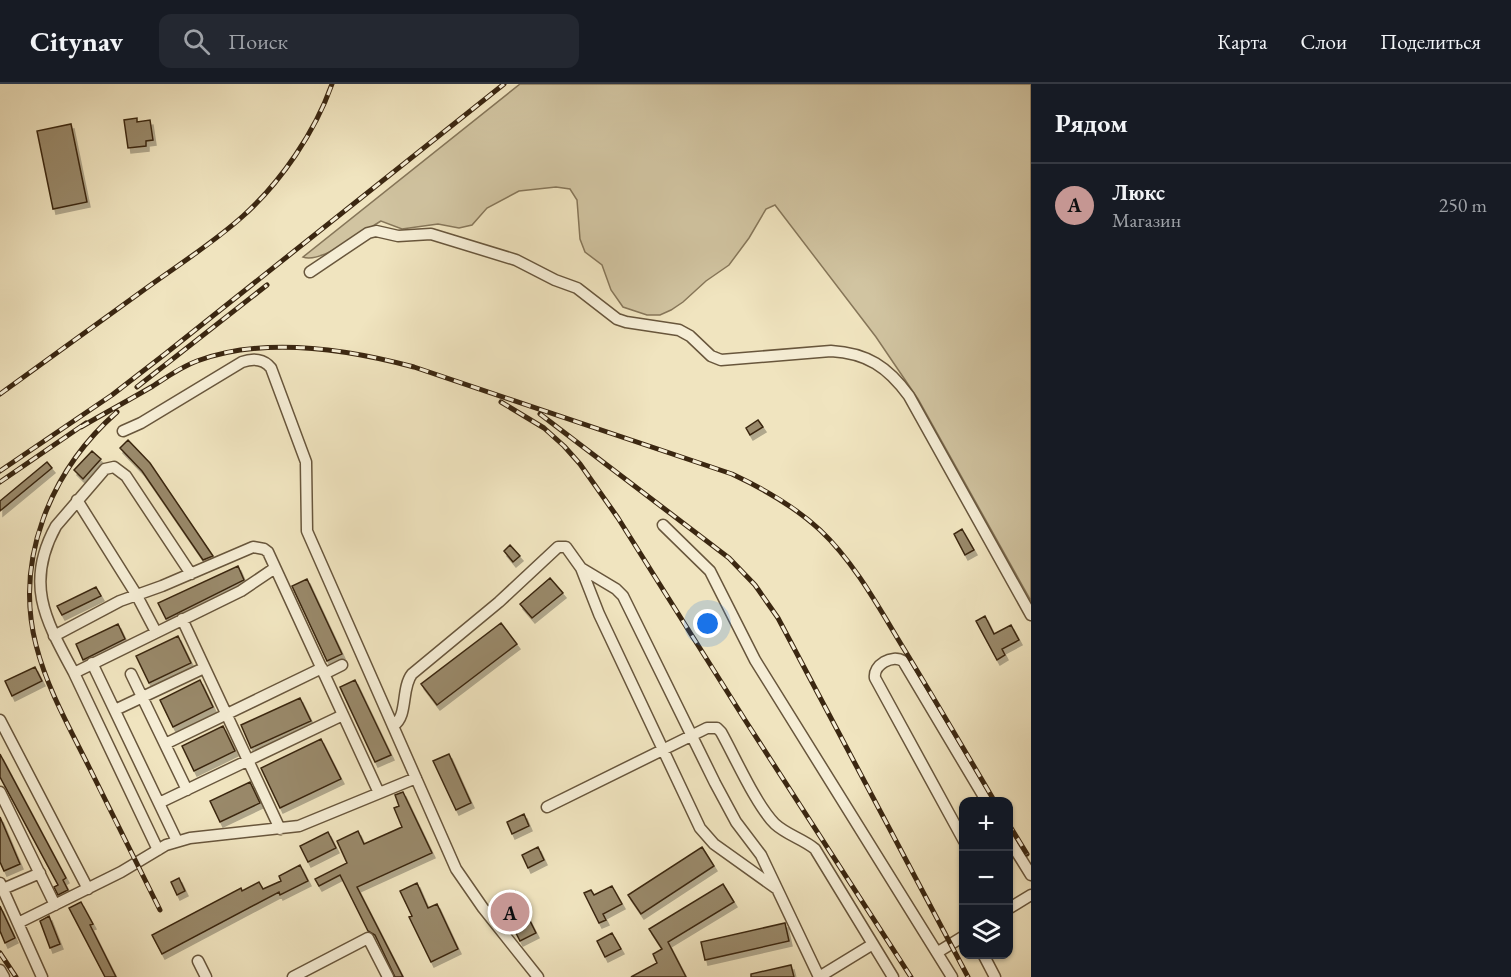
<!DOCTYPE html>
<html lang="ru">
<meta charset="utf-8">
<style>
:root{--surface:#171b24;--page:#242831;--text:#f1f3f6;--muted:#9ea1a6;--line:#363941;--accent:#c59692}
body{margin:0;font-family:"EB Garamond",serif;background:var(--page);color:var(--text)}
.controls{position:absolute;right:18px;bottom:18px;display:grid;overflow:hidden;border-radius:12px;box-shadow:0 2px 4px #0004}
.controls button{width:54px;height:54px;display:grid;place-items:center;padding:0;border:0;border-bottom:2px solid var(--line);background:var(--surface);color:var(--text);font:30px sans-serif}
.you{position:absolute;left:708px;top:540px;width:21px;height:21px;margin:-15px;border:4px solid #fff;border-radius:50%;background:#1a73e8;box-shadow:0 0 0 9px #1a73e833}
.badge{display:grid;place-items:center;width:39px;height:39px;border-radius:50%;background:var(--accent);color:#111;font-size:20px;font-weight:700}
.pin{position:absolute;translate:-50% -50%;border:3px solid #fff;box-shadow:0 2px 6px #0006}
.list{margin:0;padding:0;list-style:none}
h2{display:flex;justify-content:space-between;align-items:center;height:78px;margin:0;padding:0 24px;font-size:26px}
h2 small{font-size:20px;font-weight:400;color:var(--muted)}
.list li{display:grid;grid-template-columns:39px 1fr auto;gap:18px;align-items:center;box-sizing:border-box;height:84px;padding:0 24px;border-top:2px solid var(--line)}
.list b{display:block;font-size:22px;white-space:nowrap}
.list p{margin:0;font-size:20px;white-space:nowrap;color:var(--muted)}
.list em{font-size:20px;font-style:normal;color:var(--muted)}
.icon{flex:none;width:33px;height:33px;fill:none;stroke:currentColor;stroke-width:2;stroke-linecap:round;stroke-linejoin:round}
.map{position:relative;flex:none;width:1031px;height:893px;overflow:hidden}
header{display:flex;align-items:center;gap:36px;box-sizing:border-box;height:84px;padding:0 30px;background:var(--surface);border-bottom:2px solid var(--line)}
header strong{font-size:28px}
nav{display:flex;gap:33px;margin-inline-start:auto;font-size:21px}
.search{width:420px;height:54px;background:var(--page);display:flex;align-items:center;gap:15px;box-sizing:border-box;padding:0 21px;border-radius:12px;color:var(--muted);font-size:22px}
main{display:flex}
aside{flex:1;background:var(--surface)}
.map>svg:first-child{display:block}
.green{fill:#d1c4a1;stroke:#867659;stroke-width:1.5}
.building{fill:#99896b;stroke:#3b2711;stroke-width:1.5;filter:url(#shadow)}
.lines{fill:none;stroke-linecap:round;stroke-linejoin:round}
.minor-casing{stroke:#68563c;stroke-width:13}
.minor{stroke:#f5edd5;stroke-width:10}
.rail-casing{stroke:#3b2711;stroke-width:5}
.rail{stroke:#f5edd5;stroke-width:3;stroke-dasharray:9;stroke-linecap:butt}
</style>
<header>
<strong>Citynav</strong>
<div class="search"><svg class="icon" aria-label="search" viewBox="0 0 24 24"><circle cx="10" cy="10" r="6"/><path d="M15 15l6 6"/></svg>Поиск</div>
<nav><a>Карта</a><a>Слои</a><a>Поделиться</a></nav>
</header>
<main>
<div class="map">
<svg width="1031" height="893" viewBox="0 0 1031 893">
<defs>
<filter id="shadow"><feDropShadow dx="3" dy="5" stdDeviation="0" flood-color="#0004"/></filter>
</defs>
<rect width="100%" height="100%" fill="#f0e4bf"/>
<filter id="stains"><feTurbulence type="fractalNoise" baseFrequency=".00333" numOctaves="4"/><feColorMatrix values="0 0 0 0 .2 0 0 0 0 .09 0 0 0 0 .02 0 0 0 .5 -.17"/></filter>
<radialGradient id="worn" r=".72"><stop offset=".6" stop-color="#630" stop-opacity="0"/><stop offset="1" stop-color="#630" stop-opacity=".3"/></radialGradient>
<path class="green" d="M520 0H1031V517L918 315 876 253 775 121 766 125 749 154 729 181 706 197 683 218 671 226 660 231H647L623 223 611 206 602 181 585 168 580 155 577 116 570 105 556 103 519 107 487 124 472 141 459 144 438 140 402 145 381 137C364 147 321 180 303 173Z"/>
<path class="building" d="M137 34V38L150 36 153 56 146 57V62L128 64 124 36Z
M71 40 87 118 53 125 37 47Z
M758 336 763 343 750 351 746 344Z
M128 356 150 379 213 472 203 476 142 387 120 364Z
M92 367 101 375 83 395 74 386Z
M47 378 52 384 0 427V417Z
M962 445 974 466 965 471 954 450Z
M510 461 520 472 513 478 504 467Z
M238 482 244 496 166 535 158 519Z
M550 494 563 509 532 534 520 520Z
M307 495 342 570 327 577 292 502Z
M96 503 101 512 62 531 57 522Z
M985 532 994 550 1011 541 1019 556 1002 565 1005 571 997 576 976 537Z
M501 539 517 560 437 621 421 600Z
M118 540 125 555 83 576 76 560Z
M178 552 191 579 149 599 136 572Z
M35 583 42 597 12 612 5 597Z
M200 596 213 623 173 643 160 616Z
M355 596 391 671 375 678 340 603Z
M300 614 311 637 251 664 241 641Z
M223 642 235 667 194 687 182 662Z
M321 655 341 695 280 724 261 684Z
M0 670 66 794 63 796 68 806 58 811 54 803 58 801 0 693Z
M449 670 471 719 456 726 433 677Z
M250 698 260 719 220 738 210 717Z
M403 708 432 769 357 803 403 893H395L375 851 368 847 340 791 319 802 315 795 347 779 337 757 358 747 364 760 402 743 394 724 399 722 395 711Z
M524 730 529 742 512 750 507 738Z
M0 733 20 780 4 787 0 778Z
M328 748 336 764 308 778 300 762Z
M538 763 544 776 528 784 522 771Z
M702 763 714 782 641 830 628 811Z
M300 781 308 797 280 811 279 808 162 870 152 851 241 804 242 807 259 798 263 805 281 797 279 792Z
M179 794 185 807 177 811 171 798Z
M417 799 428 824 437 820 458 865 431 878 409 833 412 832 400 807Z
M723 800 734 818 668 858 686 893H631L657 879 653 870 662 865 649 845Z
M612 802 622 820 603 830 606 836 599 839 584 809 591 806 594 811Z
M515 807 536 849 520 857 499 815Z
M81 818 93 840 90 841 116 893H105L69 824Z
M0 822 15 854 5 859 0 847Z
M49 832 60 860 50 864 40 837Z
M785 839 789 857 705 876 701 858Z
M612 849 621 865 605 873 597 857Z
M791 881 794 893H751V890Z"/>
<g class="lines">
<defs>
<path id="minor" d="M310 188 368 149 376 147 398 152 431 150 516 176 555 196 577 204 617 235 626 238 679 246 690 252 711 272 721 276 831 267C867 269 888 283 909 312L1031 531
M123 347 141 339 242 278C253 274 264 275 271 284L306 378 307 447 456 785 483 824 538 893
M77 416 136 510 156 548
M663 441 710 487 755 576 952 893
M581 484 599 530 700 744 714 760 777 805
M182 535 280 745
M54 552 120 517 162 502 253 463 264 465 268 468 379 709
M92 579 177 757
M74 589C46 537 24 500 56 442L105 385 114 383 126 392 191 490
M131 590 187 706
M324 590 342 581
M115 626 204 584
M0 636 88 805
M394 641C408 632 401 604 412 590L499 518 558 463H566L581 484 616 505 623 512 715 699 736 738 761 771 819 893
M165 660 322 584
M0 708 55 821
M159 719 343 631
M547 723 707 644H717L721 648C735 673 756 721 775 740 787 751 803 755 815 765L893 893
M1008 754 1031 791
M964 757 875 594C873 581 892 570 903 577L987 718
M158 766 74 589 241 507 275 484
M0 799 42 893
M3 805 40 789
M1008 825 1031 811
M18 839 121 788 166 761 190 754 299 742 416 694
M938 868 964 852
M983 870 995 893
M198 877 206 893
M0 886 4 893
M293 893 368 854 388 893
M819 893 873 860"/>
</defs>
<use href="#minor" class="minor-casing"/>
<use href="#minor" class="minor"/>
<defs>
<path id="rail" d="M137 303 267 201
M0 310C47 276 94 242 141 208 175 183 212 160 243 132 281 98 315 48 332 0
M501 318 544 344 564 362 580 380 618 434 745 636 911 893
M117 328C51 386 14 475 36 561 47 604 69 643 89 683 112 730 136 778 160 826
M540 330 729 474 755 501 778 534 968 893
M81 343C105 329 129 316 153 302 167 293 181 283 197 277 264 252 347 265 414 283L732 390C764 405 794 422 820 446 855 479 879 524 904 565 935 616 965 667 995 718
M0 387 112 311 165 270 504 0
M0 398 86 339
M1008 739 1027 770
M0 869 16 893"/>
</defs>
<use href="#rail" class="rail-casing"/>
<use href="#rail" class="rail"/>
</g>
<rect width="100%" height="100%" filter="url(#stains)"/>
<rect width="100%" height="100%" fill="url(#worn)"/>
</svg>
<div class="controls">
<button>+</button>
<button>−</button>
<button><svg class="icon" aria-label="layers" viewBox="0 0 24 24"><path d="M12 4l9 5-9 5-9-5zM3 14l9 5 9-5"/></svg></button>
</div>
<div class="you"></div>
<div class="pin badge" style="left:510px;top:828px">A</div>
</div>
<aside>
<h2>Рядом<small></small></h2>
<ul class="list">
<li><span class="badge">A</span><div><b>Люкс</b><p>Магазин</p></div><em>250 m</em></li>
</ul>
</aside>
</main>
